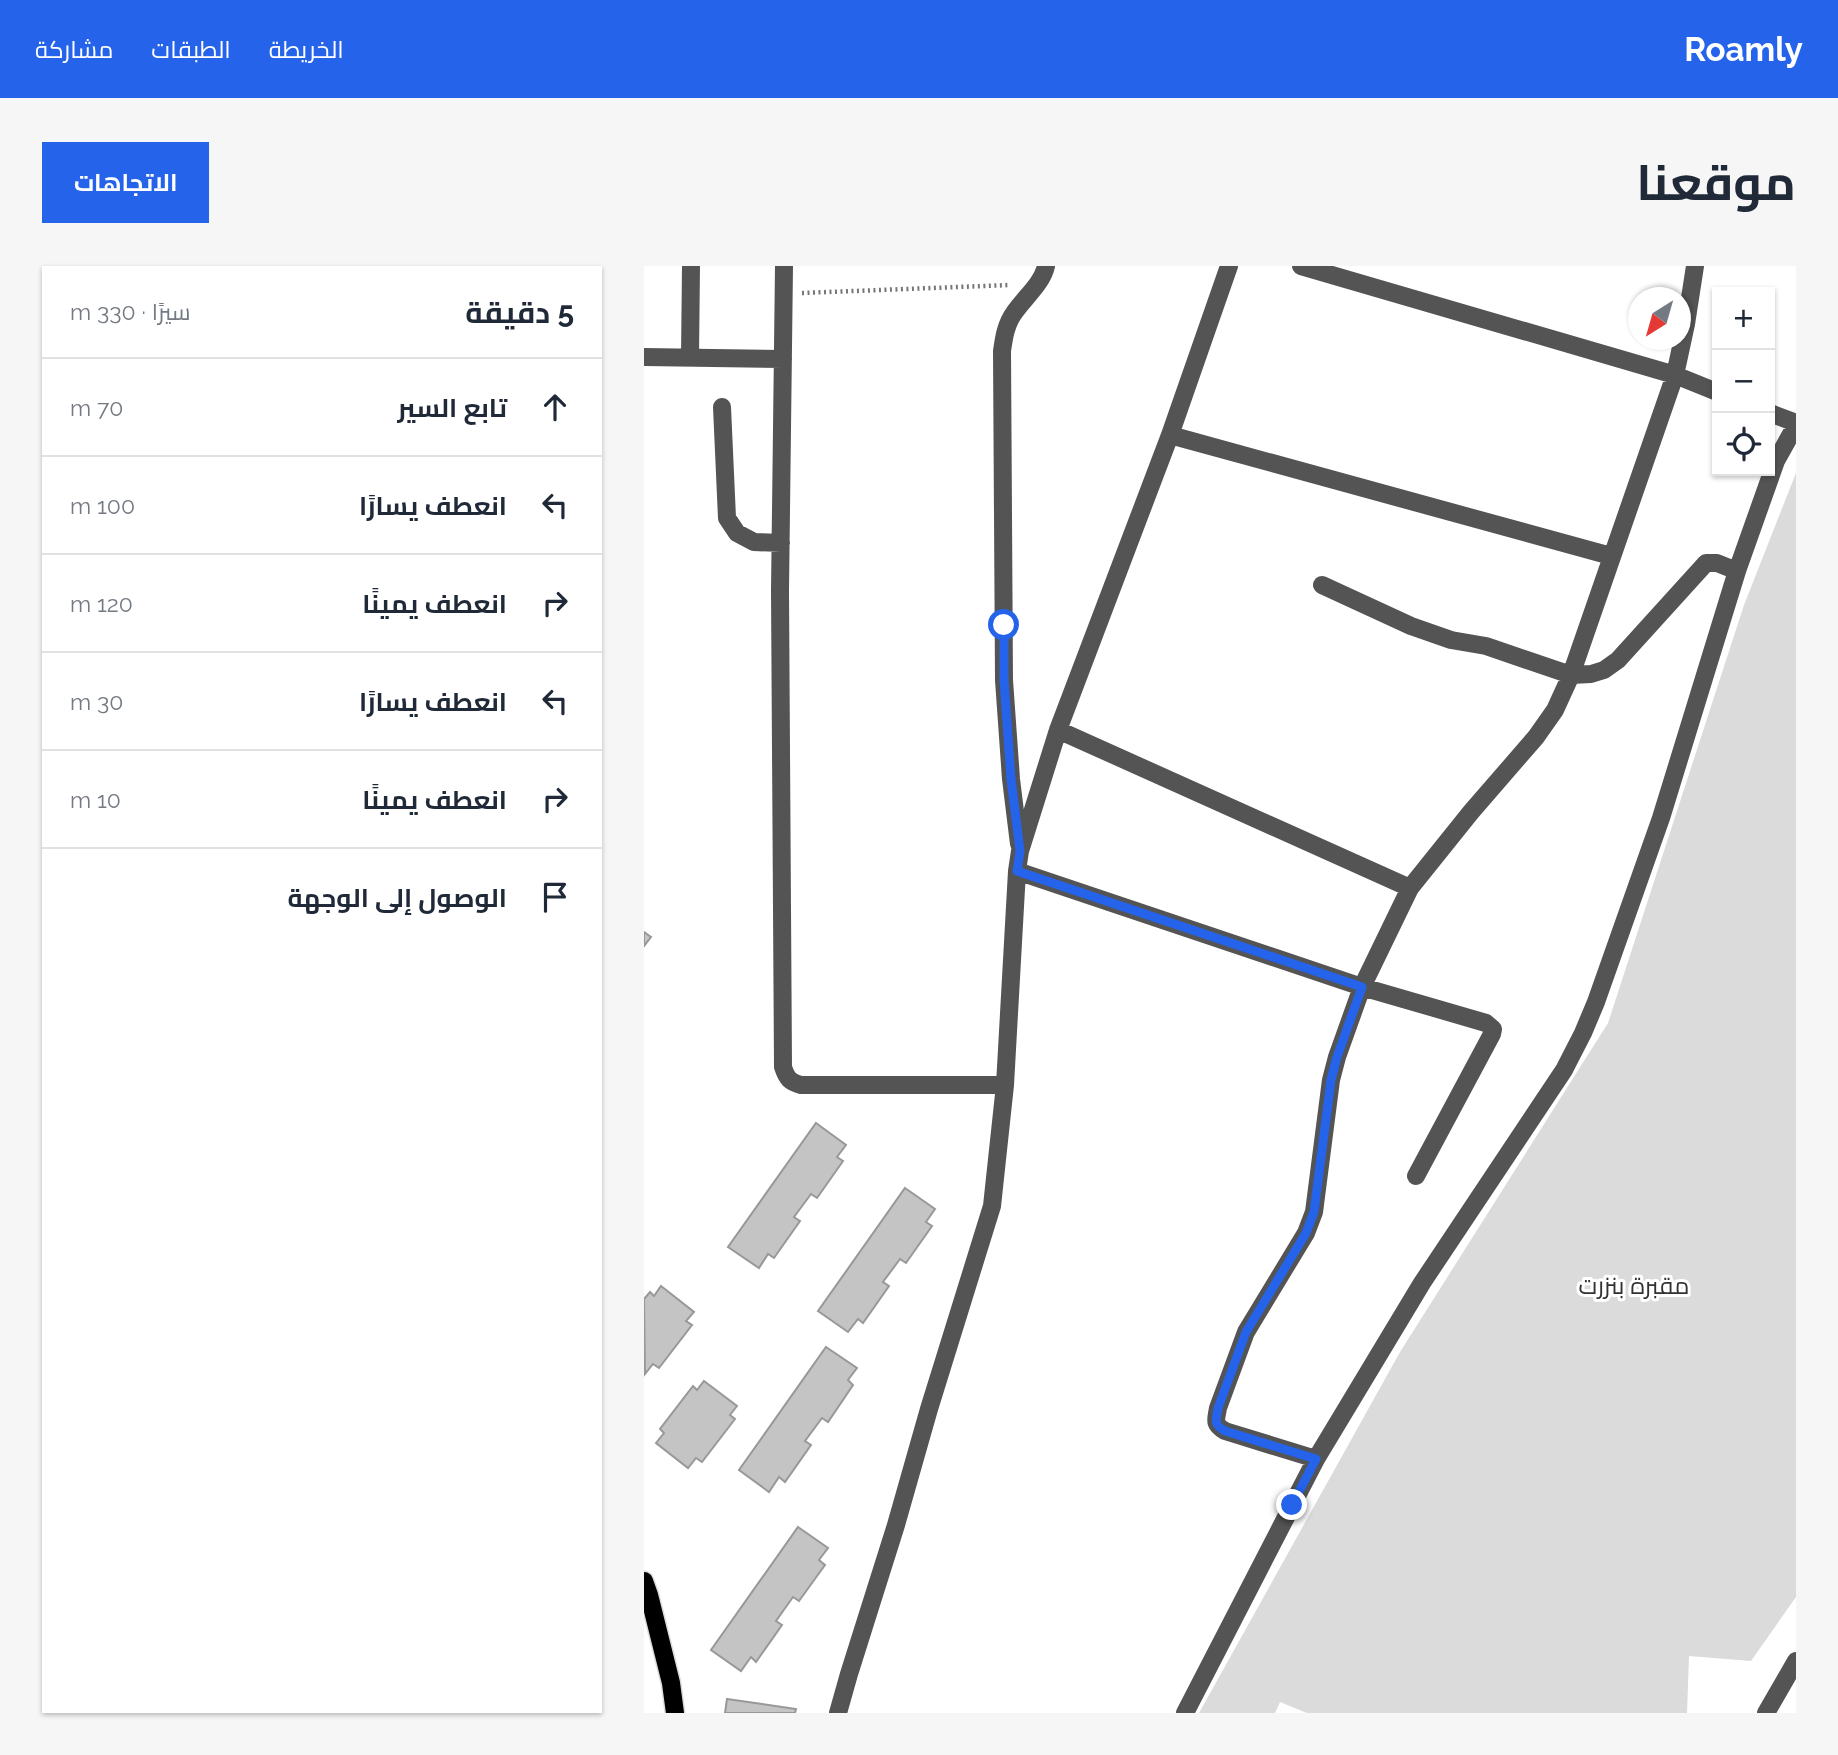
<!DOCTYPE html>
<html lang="ar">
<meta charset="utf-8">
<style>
:root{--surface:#fff;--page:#f6f6f7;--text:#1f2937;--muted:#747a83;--line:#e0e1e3;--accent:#2563eb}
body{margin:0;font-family:Raleway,Cairo,sans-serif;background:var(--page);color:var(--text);direction:rtl}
.controls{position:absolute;right:21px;top:21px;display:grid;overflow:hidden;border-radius:0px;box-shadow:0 2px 5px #0004}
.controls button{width:63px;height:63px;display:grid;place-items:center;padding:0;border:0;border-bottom:2px solid var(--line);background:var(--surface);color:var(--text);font:35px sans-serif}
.compass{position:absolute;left:984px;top:21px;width:63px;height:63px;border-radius:50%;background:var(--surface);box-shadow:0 2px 5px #0004;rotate:217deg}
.stop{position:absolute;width:21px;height:21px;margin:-16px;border:5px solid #2563eb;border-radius:50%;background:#fff}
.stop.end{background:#2563eb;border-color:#fff;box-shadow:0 2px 7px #0008}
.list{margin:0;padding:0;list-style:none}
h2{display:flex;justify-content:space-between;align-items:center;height:91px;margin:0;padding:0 28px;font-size:30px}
h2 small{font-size:23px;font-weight:400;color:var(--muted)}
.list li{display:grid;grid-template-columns:46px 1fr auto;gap:21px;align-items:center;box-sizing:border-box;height:98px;padding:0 28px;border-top:2px solid var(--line)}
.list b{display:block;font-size:26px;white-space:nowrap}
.list em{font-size:23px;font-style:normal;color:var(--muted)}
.icon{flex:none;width:38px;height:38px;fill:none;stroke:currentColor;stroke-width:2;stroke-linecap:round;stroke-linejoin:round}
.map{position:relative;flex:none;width:1152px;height:1447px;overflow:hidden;direction:ltr;border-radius:0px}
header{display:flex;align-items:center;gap:42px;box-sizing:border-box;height:98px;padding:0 35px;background:var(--accent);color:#fff}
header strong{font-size:33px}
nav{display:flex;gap:38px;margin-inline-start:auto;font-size:24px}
.intro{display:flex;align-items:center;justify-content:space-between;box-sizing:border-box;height:168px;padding:0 42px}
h1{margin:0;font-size:49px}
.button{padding:18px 32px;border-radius:0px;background:var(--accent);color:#fff;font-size:24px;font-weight:700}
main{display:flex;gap:42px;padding:0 42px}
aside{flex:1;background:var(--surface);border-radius:0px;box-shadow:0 2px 5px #0004}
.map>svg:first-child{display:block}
.green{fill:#dbdbdb}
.building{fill:#c4c4c4;stroke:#989898;stroke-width:2}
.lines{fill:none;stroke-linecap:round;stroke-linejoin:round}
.major-casing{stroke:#dbdbdb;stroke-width:21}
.path{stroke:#767676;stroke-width:4.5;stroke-dasharray:2 3.5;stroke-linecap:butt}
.minor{stroke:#545454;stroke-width:18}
.major{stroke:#000;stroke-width:18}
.route{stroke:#2563eb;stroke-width:9}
.labels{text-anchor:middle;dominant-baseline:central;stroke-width:6;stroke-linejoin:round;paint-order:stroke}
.park-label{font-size:24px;fill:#323232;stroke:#fff}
</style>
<header>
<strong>Roamly</strong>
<nav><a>الخريطة</a><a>الطبقات</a><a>مشاركة</a></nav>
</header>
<div class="intro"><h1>موقعنا</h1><a class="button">الاتجاهات</a></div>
<main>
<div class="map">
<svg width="1152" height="1447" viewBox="0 0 1152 1447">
<rect width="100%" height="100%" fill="#fff"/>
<path class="green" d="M1152 207V1331L1107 1395 1045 1390 1043 1447H663L636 1436 631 1447H555L756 1086 964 757 1100 339Z"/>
<path class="building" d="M0 666 7 671 0 680Z
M172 857 202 879 193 891 199 895 173 932 167 928 150 951 156 955 130 992 124 988 115 1002 84 981Z
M261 922 291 943 282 956 288 960 262 997 256 993 239 1016 245 1020 219 1057 214 1053 204 1066 174 1045Z
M17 1020 50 1046 42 1055 48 1059 15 1102 9 1098 1 1108 0 1033 6 1026 10 1030Z
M182 1081 213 1102 204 1114 209 1119 184 1156 178 1152 161 1175 167 1179 141 1216 135 1211 125 1226 95 1204Z
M60 1115 93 1140 86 1149 91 1153 58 1196 52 1192 44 1202 12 1177 20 1167 16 1163 49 1120 53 1124Z
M154 1261 184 1282 175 1294 181 1299 155 1335 149 1331 132 1355 138 1359 112 1396 107 1391 97 1405 67 1384Z
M83 1433 152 1443 151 1447H81Z"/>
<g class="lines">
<defs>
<path id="major" d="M0 1315 5 1329 27 1417 31 1447"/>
</defs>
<use href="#major" class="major-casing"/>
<path class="path" d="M158 27 366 19"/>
<path class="minor" d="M140 0 136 325 139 801C143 813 146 816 157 819H361
M657 0 1031 109 1073 126
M0 91 139 93
M46 91 47 0
M78 141 83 252 93 267 110 276 137 277
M1126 147 1152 157
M526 169 967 290
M678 319 767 360 807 374 842 380 927 409 947 408 960 404 974 394 1062 297H1073L1093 305
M414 464 766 622
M375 578 367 513 360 414 358 85C360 71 362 58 370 47 380 32 398 18 402 0
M373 605 718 721 842 757 849 763 848 768 772 910
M672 1193 581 1165C569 1158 572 1154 574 1142L602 1066 662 967 670 946 687 814 693 791 718 721 766 622 827 546 892 471 911 444 927 409 1031 109 1042 58 1051 0
M194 1447 205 1408 252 1259 285 1143 348 940 361 819 373 605 376 585 414 464 526 169 585 0
M541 1447 672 1193 778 1017 920 804 939 767 952 736 1017 552 1093 305 1132 195 1152 159
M1122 1447 1152 1395"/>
<use href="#major" class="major"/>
</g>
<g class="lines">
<path class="route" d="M360 359V414L367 513 376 585 373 605 718 721 693 791 687 814 670 946 662 967 602 1066 574 1142C572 1154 569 1158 581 1165L672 1193 648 1239"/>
</g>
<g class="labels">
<g class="park-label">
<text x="990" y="1019">مقبرة بنزرت</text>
</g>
</g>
</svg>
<div class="controls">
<button>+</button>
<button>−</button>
<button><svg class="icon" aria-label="locate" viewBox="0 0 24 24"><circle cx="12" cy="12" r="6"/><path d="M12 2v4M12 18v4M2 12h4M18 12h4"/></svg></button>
</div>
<svg class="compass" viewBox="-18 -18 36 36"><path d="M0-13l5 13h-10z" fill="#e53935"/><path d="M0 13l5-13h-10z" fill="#747a83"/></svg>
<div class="stop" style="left:360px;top:359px"></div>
<div class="stop end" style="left:648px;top:1239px"></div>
</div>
<aside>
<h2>5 دقيقة<small>سيرًا · 330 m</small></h2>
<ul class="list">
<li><svg class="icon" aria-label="ahead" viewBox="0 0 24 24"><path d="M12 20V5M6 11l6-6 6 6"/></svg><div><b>تابع السير</b></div><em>70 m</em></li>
<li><svg class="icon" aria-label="left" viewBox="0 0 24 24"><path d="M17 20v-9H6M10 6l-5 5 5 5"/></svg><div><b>انعطف يسارًا</b></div><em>100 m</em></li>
<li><svg class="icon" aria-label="right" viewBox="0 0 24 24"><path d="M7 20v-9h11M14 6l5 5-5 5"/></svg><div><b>انعطف يمينًا</b></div><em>120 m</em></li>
<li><svg class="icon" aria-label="left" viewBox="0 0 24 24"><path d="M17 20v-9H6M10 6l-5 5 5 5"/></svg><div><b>انعطف يسارًا</b></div><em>30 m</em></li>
<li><svg class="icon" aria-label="right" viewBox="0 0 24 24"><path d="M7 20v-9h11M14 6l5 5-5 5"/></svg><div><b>انعطف يمينًا</b></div><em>10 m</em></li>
<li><svg class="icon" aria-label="arrive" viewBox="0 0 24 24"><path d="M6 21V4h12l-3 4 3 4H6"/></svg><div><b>الوصول إلى الوجهة</b></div></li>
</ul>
</aside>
</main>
